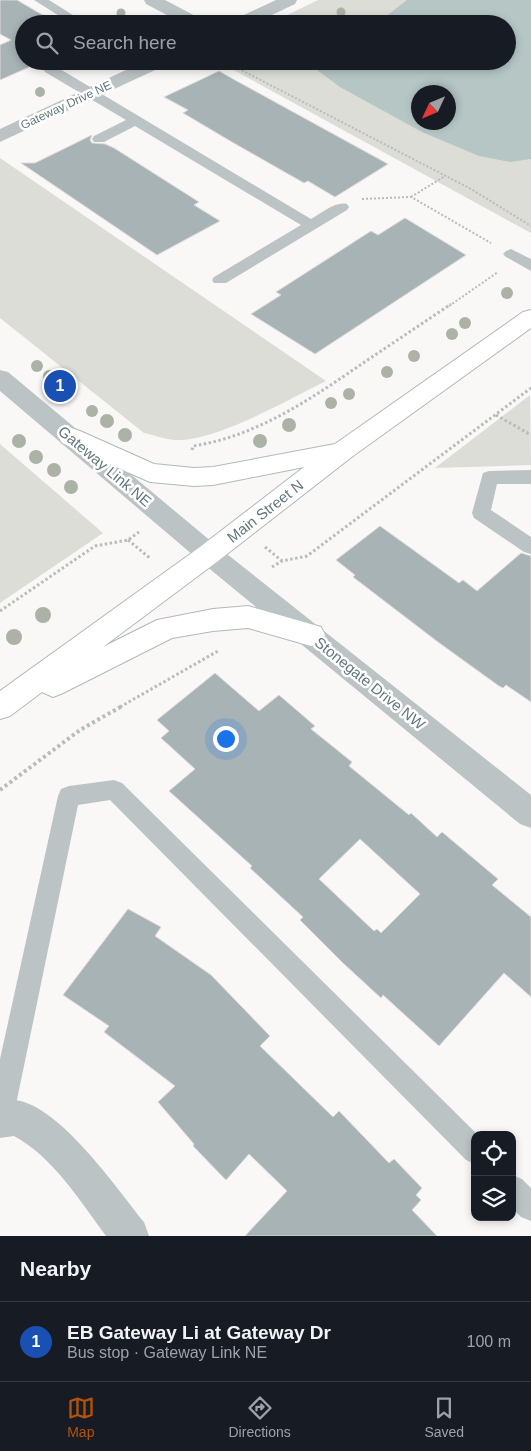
<!DOCTYPE html>
<meta charset="utf-8">
<style>
:root{--surface:#171b24;--page:#20242c;--text:#f1f3f6;--muted:#9ea1a6;--line:#363941;--accent:#b45309}
body{margin:0;font-family:Arial,sans-serif;background:var(--page);color:var(--text)}
.controls{position:absolute;right:15px;bottom:15px;display:grid;overflow:hidden;border-radius:10px;box-shadow:0 2px 8px #0003}
.controls button{width:45px;height:45px;display:grid;place-items:center;padding:0;border:0;border-bottom:1px solid var(--line);background:var(--surface);color:var(--text);font:25px sans-serif}
.compass{position:absolute;left:411px;top:85px;width:45px;height:45px;border-radius:50%;background:var(--surface);box-shadow:0 2px 8px #0003;rotate:226deg}
.you{position:absolute;left:225px;top:738px;width:18px;height:18px;margin:-12px;border:4px solid #fff;border-radius:50%;background:#1a73e8;box-shadow:0 0 0 8px #1a73e833}
.badge{display:grid;place-items:center;width:32px;height:32px;border-radius:50%;background:var(--accent);color:#fff;font-size:16px;font-weight:700}
.pin{position:absolute;translate:-50% -50%;border:2px solid #fff;box-shadow:0 1px 5px #0006}
.list{margin:0;padding:0;list-style:none}
h2{display:flex;justify-content:space-between;align-items:center;height:65px;margin:0;padding:0 20px;font-size:21px}
h2 small{font-size:16px;font-weight:400;color:var(--muted)}
.list li{display:grid;grid-template-columns:32px 1fr auto;gap:15px;align-items:center;box-sizing:border-box;height:80px;padding:0 20px;border-top:1px solid var(--line)}
.list b{display:block;font-size:19px;white-space:nowrap}
.list p{margin:0;font-size:16px;white-space:nowrap;color:var(--muted)}
.list em{font-size:16px;font-style:normal;color:var(--muted)}
.icon{flex:none;width:28px;height:28px;fill:none;stroke:currentColor;stroke-width:2;stroke-linecap:round;stroke-linejoin:round}
.map{position:relative;flex:none;width:531px;height:1236px;overflow:hidden}
.search{position:absolute;background:var(--surface);box-shadow:0 2px 8px #0003;left:15px;right:15px;top:15px;height:55px;display:flex;align-items:center;gap:12px;box-sizing:border-box;padding:0 18px;border-radius:28px;color:var(--muted);font-size:19px}
.sheet{height:145px;background:var(--surface)}
nav{display:flex;justify-content:space-around;align-items:center;box-sizing:border-box;height:70px;border-top:1px solid var(--line);background:var(--surface);font-size:14px;color:var(--muted)}
nav a{display:grid;justify-items:center;gap:2px}
nav .on{color:var(--accent)}
.map>svg:first-child{display:block}
.green{fill:#dbddd6;fill-rule:evenodd}
.water{fill:#b5c6c5;fill-rule:evenodd}
.building{fill:#a8b3b6;stroke:#dbdad9;fill-rule:evenodd}
.lines{fill:none;stroke-linecap:round;stroke-linejoin:round}
.secondary-casing{stroke:#b1b9bb;stroke-width:2}
.path-far2{stroke:#b7bcbd;stroke-width:2;stroke-dasharray:2 2;stroke-linecap:butt}
.path-far1{stroke:#b7bcbd;stroke-width:3;stroke-dasharray:2.5 2.5;stroke-linecap:butt}
.path{stroke:#b7bcbd;stroke-width:4;stroke-dasharray:3 3;stroke-linecap:butt}
.lane{fill:#bcc3c5;fill-rule:evenodd}
.street{fill:#bcc3c5;fill-rule:evenodd}
.secondary{fill:#fff;fill-rule:evenodd}
.tree{fill:#acb2a6}
.labels{text-anchor:middle;dominant-baseline:central;stroke-width:5;stroke-linejoin:round;paint-order:stroke}
.far-street-label{font-size:12px;fill:#61767a;stroke:#fff}
.street-label{font-size:15px;fill:#61767a;stroke:#fff}
</style>
<div class="map">
<svg width="531" height="1236" viewBox="0 0 531 1236">
<rect width="100%" height="100%" fill="#f9f8f7"/>
<path class="green" d="M318 0H531V233L217 61H507V24H269ZM418 92H448V122H418Z
M0 158 326 381C287 400 216 442 174 440 164 439 154 435 144 433L0 318Z
M530 395 531 465 435 468Z
M0 444 103 533 0 603Z"/>
<path class="water" d="M407 0H531V159L510 162 479 156 422 132 340 87 317 70 321 61H507V24H376ZM418 92H448V122H418Z"/>
<path class="building" d="M0 0H17L58 24H24V61H43L0 80V45L11 40 0 34Z
M219 71 233 79 388 164 335 197 308 181 304 183 232 142 183 113 188 110 164 97Z
M92 135 90 140 92 143 105 144 114 148 199 202 194 205 220 221 157 255 21 163H35Z
M405 218 466 255 315 354 251 314 281 295 276 292 371 231 378 235Z
M380 526 459 583 463 580 477 591 521 553 531 556V702L506 685 503 688 499 686 438 642 353 577 355 575 336 560Z
M215 673 259 711 279 695 315 726 311 729 352 762 349 766 409 815 411 813 437 837 442 832 498 879 492 885 531 917V997L504 973 439 1046 383 995 381 998 343 963 300 920 303 917 250 868 252 866 169 791 195 769 161 738 169 731 157 720ZM360 839 420 894 381 933 377 929 374 931 319 879Z
M128 909 161 927 155 936 211 975 270 1036 260 1046 333 1117 339 1111 389 1163 394 1159 422 1188 416 1195 421 1200 412 1210 437 1236H245L287 1191 249 1154 226 1180 193 1146 194 1144 158 1102 175 1086 104 1032 109 1026 63 995Z"/>
<g class="lines">
<defs>
<path id="secondary" d="M531 310V328L353 456 218 561 103 647 157 620 213 609 248 606 321 627 325 635 321 643 311 646 248 628 213 631 172 638 63 693 53 697 42 692 10 716 0 719V691L200 547 304 467 213 485 194 486 150 482 62 443 59 437 62 431 71 428 80 431 154 464 194 468 213 467 335 444 523 312Z"/>
</defs>
<use href="#secondary" class="secondary-casing"/>
<path class="path-far2" d="M224 61 471 189 531 226
M411 197 445 176
M362 199 411 197 491 243
M449 306 498 272"/>
<path class="path-far1" d="M496 415 531 435
M192 450 193 446C259 436 315 396 369 359 396 341 423 323 451 304
M128 540 151 559
M265 547 282 561
M272 567 282 561 307 556 531 388
M0 611 95 546 128 540 139 532
M120 707 218 651V649"/>
<path class="path" d="M0 790 80 730 122 706"/>
<path class="lane" d="M34 0H49L87 24H72Z
M57 61H74L60 69 311 219C322 213 335 201 347 204L349 207 347 210 226 283H214L212 280 214 277 301 225 135 126 104 142H94L92 139 94 136 126 120 45 72 43 69Z
M511 249 531 259V271L506 257 503 254 506 251Z
M531 470V484H497L491 510 531 537V554L524 552 474 518 472 513 483 473 489 471Z
M114 780 122 783 478 1135H475V1164L466 1160 110 800 78 805 13 1119 9 1128 0 1132V1059L58 796 61 789 69 786Z
M512 1175 522 1179 531 1188V1221L521 1217 512 1208Z"/>
<path class="street" d="M144 0H165L203 20 205 24H184L146 4Z
M276 0H297L295 4 253 24H231L233 20Z
M145 61H169L166 65 0 142V129Z
M0 370 8 372 218 547 531 795V828L520 824 200 561 0 391Z
M10 1100C54 1097 118 1190 144 1222L149 1236H106C80 1201 53 1157 14 1136L0 1138V1102Z"/>
<use href="#secondary" class="secondary"/>
</g>
<g class="tree">
<circle cx="341" cy="12" r="4.5"/>
<circle cx="121" cy="13" r="4.5"/>
<circle cx="40" cy="92" r="5"/>
<circle cx="507" cy="293" r="6"/>
<circle cx="465" cy="323" r="6"/>
<circle cx="452" cy="334" r="6"/>
<circle cx="414" cy="356" r="6"/>
<circle cx="37" cy="366" r="6"/>
<circle cx="387" cy="372" r="6"/>
<circle cx="49" cy="376" r="6"/>
<circle cx="349" cy="394" r="6"/>
<circle cx="331" cy="403" r="6"/>
<circle cx="92" cy="411" r="6"/>
<circle cx="107" cy="421" r="7"/>
<circle cx="289" cy="425" r="7"/>
<circle cx="125" cy="435" r="7"/>
<circle cx="19" cy="441" r="7"/>
<circle cx="260" cy="441" r="7"/>
<circle cx="36" cy="457" r="7"/>
<circle cx="54" cy="470" r="7"/>
<circle cx="71" cy="487" r="7"/>
<circle cx="43" cy="615" r="8"/>
<circle cx="14" cy="637" r="8"/>
</g>
<g class="labels">
<g class="far-street-label">
<text transform="translate(66 105) rotate(-25)">Gateway Drive NE</text>
</g>
<g class="street-label">
<text transform="translate(105 466) rotate(40)">Gateway Link NE</text>
<text transform="translate(265 511) rotate(-38)">Main Street N</text>
<text transform="translate(370 683) rotate(39)">Stonegate Drive NW</text>
</g>
</g>
</svg>
<div class="controls">
<button><svg class="icon" aria-label="locate" viewBox="0 0 24 24"><circle cx="12" cy="12" r="6"/><path d="M12 2v4M12 18v4M2 12h4M18 12h4"/></svg></button>
<button><svg class="icon" aria-label="layers" viewBox="0 0 24 24"><path d="M12 4l9 5-9 5-9-5zM3 14l9 5 9-5"/></svg></button>
</div>
<svg class="compass" viewBox="-18 -18 36 36"><path d="M0-13l5 13h-10z" fill="#e53935"/><path d="M0 13l5-13h-10z" fill="#9ea1a6"/></svg>
<div class="you"></div>
<div class="pin badge" style="left:60px;top:386px;background:#1a4fb4">1</div>
<div class="search"><svg class="icon" aria-label="search" viewBox="0 0 24 24"><circle cx="10" cy="10" r="6"/><path d="M15 15l6 6"/></svg>Search here</div>
</div>
<section class="sheet">
<h2>Nearby<small></small></h2>
<ul class="list">
<li><span class="badge" style="background:#1a4fb4">1</span><div><b>EB Gateway Li at Gateway Dr</b><p>Bus stop · Gateway Link NE</p></div><em>100 m</em></li>
</ul>
</section>
<nav>
<a class="on"><svg class="icon" aria-label="map" viewBox="0 0 24 24"><path d="M3 6l6-2 6 2 6-2v14l-6 2-6-2-6 2zM9 4v14M15 6v14"/></svg>Map</a>
<a><svg class="icon" aria-label="directions" viewBox="0 0 24 24"><path d="M12 3l9 9-9 9-9-9zM9 14v-3h6M13 9l2 2-2 2"/></svg>Directions</a>
<a><svg class="icon" aria-label="saved" viewBox="0 0 24 24"><path d="M7 4h10v16l-5-4-5 4z"/></svg>Saved</a>
</nav>
